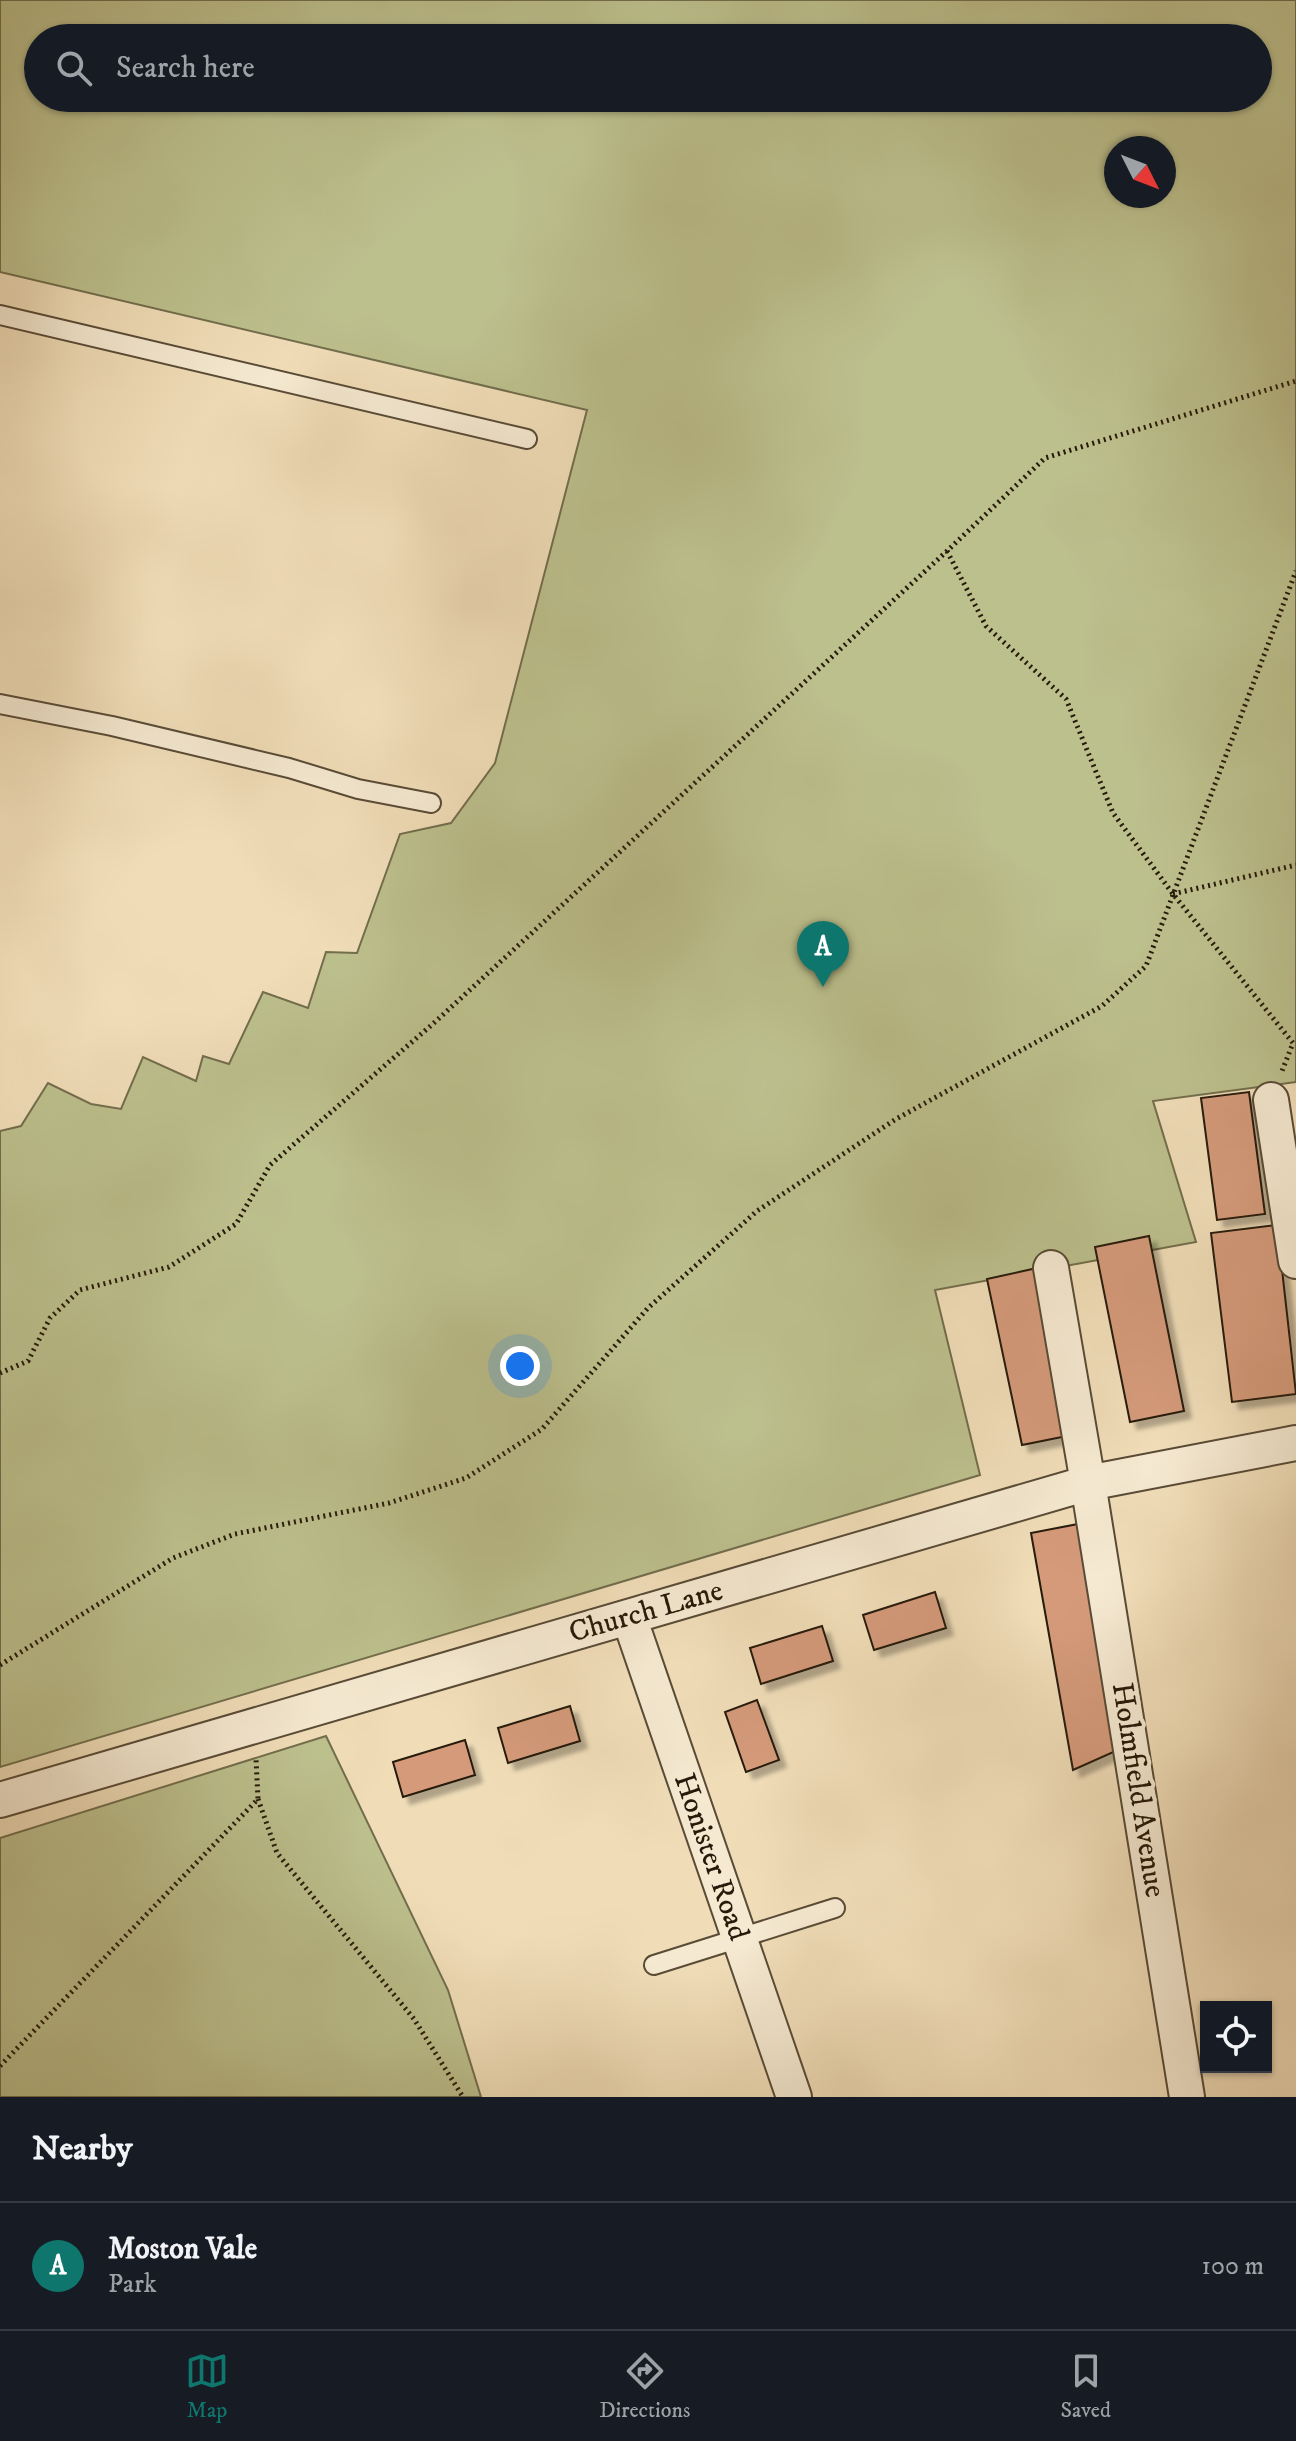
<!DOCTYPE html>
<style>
:root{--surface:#171b24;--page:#242831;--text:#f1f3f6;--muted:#9ea1a6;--line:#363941;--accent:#0f766e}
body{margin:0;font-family:"IM FELL DW Pica",serif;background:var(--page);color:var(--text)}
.controls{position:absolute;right:24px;bottom:24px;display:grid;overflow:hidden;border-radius:0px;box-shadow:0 2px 6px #0004}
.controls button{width:72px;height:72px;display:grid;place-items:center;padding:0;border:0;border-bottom:2px solid var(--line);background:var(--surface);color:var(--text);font:40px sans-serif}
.compass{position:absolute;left:1104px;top:136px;width:72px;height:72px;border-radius:50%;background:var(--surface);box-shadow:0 2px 6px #0004;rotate:132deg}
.you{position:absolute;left:520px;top:1366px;width:28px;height:28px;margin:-20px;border:6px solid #fff;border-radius:50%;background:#1a73e8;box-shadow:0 0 0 12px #1a73e833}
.badge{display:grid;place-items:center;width:52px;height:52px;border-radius:50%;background:var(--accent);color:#fff;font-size:26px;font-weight:700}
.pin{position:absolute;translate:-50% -66px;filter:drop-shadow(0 2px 4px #0008)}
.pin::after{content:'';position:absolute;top:42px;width:28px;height:24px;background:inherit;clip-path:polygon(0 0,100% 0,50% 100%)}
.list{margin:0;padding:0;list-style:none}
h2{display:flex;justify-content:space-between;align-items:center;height:104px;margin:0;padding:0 32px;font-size:34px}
h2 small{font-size:26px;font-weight:400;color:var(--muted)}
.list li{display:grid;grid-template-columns:52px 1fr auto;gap:24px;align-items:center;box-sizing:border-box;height:128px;padding:0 32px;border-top:2px solid var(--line)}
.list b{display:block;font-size:30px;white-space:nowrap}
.list p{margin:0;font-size:26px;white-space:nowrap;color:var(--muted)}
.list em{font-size:26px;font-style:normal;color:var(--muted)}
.icon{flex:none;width:44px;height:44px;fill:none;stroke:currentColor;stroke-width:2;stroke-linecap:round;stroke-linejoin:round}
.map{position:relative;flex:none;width:1296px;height:2097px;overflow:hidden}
.search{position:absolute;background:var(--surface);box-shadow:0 2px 6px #0004;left:24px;right:24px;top:24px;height:88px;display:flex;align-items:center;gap:20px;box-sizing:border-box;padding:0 28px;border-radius:44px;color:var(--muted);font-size:30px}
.sheet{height:232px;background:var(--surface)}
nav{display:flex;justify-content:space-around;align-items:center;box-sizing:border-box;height:112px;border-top:2px solid var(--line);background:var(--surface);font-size:22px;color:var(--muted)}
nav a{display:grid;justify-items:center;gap:4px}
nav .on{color:var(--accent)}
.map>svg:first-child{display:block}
.green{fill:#bcc08d;stroke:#726d4c;stroke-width:2;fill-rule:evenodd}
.building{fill:#d49a7a;stroke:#271a0a;stroke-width:2;filter:url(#shadow)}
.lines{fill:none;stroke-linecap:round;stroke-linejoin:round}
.service-casing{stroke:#594b36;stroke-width:22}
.minor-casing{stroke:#594b36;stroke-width:38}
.path{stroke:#271a0a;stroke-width:5;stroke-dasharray:2 4;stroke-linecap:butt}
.service{stroke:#f5e9d1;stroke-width:18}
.minor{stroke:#f5e9d1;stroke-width:34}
.labels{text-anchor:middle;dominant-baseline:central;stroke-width:8;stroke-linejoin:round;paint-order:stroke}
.street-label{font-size:30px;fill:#271a0a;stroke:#f5e9d1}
</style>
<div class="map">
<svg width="1296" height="2097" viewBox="0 0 1296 2097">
<defs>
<filter id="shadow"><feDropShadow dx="7" dy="7" stdDeviation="2" flood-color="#0004"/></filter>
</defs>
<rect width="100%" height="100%" fill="#f0ddb8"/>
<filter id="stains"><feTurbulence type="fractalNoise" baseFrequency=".0025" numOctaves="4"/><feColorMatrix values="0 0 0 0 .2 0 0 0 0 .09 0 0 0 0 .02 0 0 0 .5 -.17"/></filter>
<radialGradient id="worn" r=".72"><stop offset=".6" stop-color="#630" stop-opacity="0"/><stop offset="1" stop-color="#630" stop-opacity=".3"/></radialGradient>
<path class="green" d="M0 0H1296V1082L1153 1101 1196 1242 935 1290 980 1475 0 1767V1131L21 1126 48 1083 91 1104 121 1109 143 1057 196 1081 203 1056 229 1064 263 992 308 1008 326 952 357 953 400 834 451 823 495 763 587 410 0 272ZM38 38H1258V98H38ZM1116 148H1164V196H1116Z
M326 1736 448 1990 481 2097H0V1838Z"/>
<path class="building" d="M1249 1092 1265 1214 1217 1220 1201 1098Z
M1277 1225 1296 1394 1232 1402 1211 1233Z
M1149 1236 1184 1411 1130 1422 1095 1247Z
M1037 1268 1072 1435 1022 1445 987 1279Z
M1078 1524 1118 1750 1073 1770 1031 1533Z
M935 1592 946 1628 874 1650 863 1615Z
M822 1626 833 1661 761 1684 750 1648Z
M757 1700 779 1760 746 1772 725 1712Z
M570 1706 580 1741 508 1763 498 1728Z
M465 1740 475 1775 403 1797 393 1762Z"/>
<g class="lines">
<defs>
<path id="service" d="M0 315 527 439
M0 704 112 726 289 768 358 789 431 803
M654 1965 835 1908"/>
<path id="minor" d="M1271 1100 1296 1261
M1051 1268 1088 1483 1187 2097
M629 1617 794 2097
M0 1800 1088 1483 1296 1443"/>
</defs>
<use href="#service" class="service-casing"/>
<use href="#minor" class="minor-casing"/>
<path class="path" d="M947 551 986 626 1066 699 1113 813 1173 894 1293 1043 1282 1071
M1173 894 1296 865
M0 1373 28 1361 50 1318 80 1290 169 1267 236 1224 270 1165 435 1022 947 551 1045 458 1296 381
M0 1665 173 1558 235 1534 389 1503 466 1478 542 1429 648 1308 757 1211 896 1119 1102 1006 1146 966 1296 571
M258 1799 277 1853 414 2019 463 2097
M0 2066 258 1799 256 1759"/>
<use href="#service" class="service"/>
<use href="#minor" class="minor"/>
</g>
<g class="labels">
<g class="street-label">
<text transform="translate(646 1612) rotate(-16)">Church Lane</text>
<text transform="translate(1138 1790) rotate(81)">Holmfield Avenue</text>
<text transform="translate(711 1857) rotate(71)">Honister Road</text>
</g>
</g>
<rect width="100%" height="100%" filter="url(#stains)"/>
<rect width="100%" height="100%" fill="url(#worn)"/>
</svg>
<div class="controls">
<button><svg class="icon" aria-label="locate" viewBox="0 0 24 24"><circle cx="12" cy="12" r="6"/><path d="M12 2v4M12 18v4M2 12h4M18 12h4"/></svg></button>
</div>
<svg class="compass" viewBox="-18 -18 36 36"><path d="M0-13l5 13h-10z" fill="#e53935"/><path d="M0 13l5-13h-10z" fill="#9ea1a6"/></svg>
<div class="you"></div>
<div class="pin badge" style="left:823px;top:987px">A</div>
<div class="search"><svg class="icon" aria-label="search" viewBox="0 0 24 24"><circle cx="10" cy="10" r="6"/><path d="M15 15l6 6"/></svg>Search here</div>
</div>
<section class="sheet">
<h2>Nearby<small></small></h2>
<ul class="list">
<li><span class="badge">A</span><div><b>Moston Vale</b><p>Park</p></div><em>100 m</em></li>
</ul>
</section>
<nav>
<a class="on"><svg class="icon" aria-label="map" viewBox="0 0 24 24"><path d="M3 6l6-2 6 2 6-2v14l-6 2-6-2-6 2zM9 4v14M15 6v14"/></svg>Map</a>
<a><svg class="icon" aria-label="directions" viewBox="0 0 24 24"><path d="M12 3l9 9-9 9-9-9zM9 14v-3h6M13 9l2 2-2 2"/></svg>Directions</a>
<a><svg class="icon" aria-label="saved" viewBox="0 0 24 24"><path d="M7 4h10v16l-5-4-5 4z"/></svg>Saved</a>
</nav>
